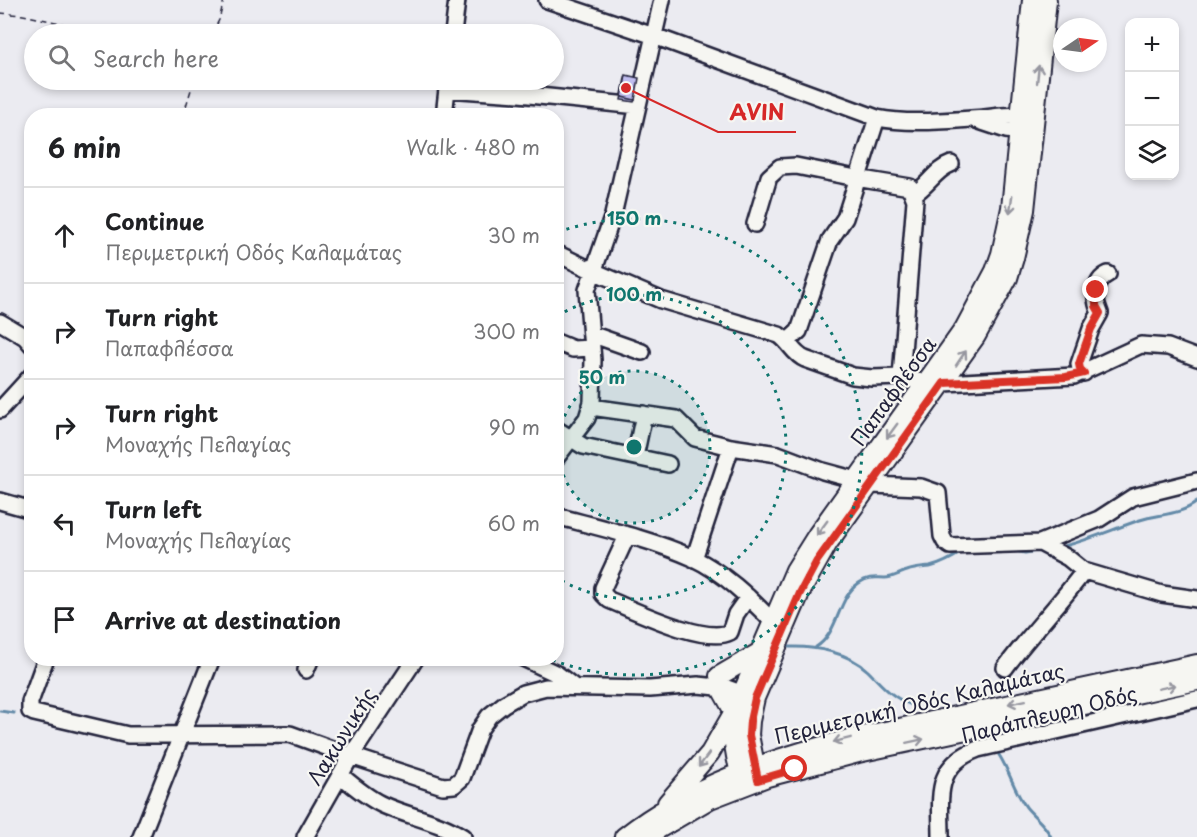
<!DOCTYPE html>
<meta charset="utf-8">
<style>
:root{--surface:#fff;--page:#f6f6f6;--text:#202124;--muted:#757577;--line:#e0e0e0}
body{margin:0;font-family:"Playpen Sans",sans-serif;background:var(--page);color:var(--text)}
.controls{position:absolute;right:18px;top:18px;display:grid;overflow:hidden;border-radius:12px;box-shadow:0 3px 9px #0003}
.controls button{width:54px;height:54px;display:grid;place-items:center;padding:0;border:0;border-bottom:2px solid var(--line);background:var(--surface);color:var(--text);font:30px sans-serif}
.compass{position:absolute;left:1053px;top:18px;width:54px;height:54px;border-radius:50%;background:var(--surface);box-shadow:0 3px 9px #0003;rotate:77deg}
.stop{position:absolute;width:18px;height:18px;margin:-14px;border:4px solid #d93025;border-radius:50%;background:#fff}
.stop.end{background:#d93025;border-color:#fff;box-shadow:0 2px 6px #0008}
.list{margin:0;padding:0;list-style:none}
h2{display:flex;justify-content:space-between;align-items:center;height:78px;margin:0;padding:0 24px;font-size:26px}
h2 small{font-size:20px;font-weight:400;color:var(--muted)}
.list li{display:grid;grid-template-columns:39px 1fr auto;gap:18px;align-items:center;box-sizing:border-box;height:96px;padding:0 24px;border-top:2px solid var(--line)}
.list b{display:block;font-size:22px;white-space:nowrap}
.list p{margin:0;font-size:20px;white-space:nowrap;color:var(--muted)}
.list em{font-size:20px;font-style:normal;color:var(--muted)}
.icon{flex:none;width:33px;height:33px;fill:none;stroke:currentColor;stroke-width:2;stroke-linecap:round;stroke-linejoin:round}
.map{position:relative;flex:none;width:1197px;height:837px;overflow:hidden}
.search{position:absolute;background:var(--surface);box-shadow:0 3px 9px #0003;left:24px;top:24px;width:540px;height:66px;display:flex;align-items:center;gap:15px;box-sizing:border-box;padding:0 21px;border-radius:33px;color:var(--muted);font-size:22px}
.panel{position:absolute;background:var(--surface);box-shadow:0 3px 9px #0003;left:24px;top:108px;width:540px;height:558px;border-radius:24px}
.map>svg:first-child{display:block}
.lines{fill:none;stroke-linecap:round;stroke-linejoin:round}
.stream{stroke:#648aa8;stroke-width:3}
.minor-casing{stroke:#22223b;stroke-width:20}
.major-casing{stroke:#22223b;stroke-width:22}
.path{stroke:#22223b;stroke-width:1.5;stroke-dasharray:6 4.5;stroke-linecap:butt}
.minor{stroke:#f6f6f2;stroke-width:15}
.major{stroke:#f6f6f2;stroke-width:18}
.wall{fill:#a5a3ce;stroke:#22223b;stroke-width:1.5}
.building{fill:#c0bdef;stroke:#22223b;stroke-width:1.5}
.oneway{stroke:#9797a0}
.route{stroke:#d93025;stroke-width:8}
.ring{fill:none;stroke:#0f766e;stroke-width:3;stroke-dasharray:3 6}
.labels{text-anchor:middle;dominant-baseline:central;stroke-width:4.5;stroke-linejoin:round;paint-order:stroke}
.street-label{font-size:20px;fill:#22223b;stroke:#f6f6f2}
.centre{fill:#0f766e;stroke:#f6f6f2;stroke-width:3}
.ring-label{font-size:18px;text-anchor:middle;font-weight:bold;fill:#0f766e;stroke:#f6f6f2;stroke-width:4.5;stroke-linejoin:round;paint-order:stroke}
.leader{fill:none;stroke:#d62828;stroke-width:2}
.callout-dot{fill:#d62828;stroke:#f6f6f2;stroke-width:2}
.callout-label{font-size:21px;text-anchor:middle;font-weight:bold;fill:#d62828;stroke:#f6f6f2;stroke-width:4.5;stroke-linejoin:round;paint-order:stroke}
</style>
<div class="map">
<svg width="1197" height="837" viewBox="0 0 1197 837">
<rect width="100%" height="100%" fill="#ebebf1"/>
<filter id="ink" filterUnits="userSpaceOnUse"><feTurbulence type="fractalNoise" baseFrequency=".0167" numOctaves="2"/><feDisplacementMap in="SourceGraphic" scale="12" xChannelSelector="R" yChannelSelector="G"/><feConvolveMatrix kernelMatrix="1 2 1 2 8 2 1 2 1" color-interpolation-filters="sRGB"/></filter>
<g filter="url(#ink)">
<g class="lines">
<path class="stream" d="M1060 547C1087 541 1113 529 1140 520 1159 514 1181 515 1197 502
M1014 551 1025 553 1043 550
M789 647C815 646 848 652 868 671 882 685 892 698 912 705
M816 647C839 633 837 598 859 583 869 576 875 578 885 578 893 578 900 573 907 571 915 568 922 568 930 567 942 564 953 558 963 551
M0 711 14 713
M999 755C1010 772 1014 791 1026 807 1034 817 1046 825 1051 837"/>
<defs>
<path id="minor" d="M547 0 654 36 877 118C906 124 941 121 971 119 991 118 1010 113 1031 116
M453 34 457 0
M447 89 519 94 638 106
M444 116 448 80
M973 119 1006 130 1028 133
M914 194C928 186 936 169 951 164
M755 224 769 177 780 167 796 166 856 178 910 187 915 200 901 377
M556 253 593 271 661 300 779 335C790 342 793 354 805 359L853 376 872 378 901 377 926 383
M0 322 25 337 32 345
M591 334 642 352
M788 341 799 331 830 240 845 218 877 118
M556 342 573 349 592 348
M1084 373 1080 369 1079 364 1091 329 1100 313C1094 300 1093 281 1108 274
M944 383 1074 376 1141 345 1168 347 1197 358
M591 407 676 419 695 438 731 447 778 454 823 471 856 480
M0 410 32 375
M556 429 583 446 668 464
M635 457 644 414
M556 458 587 418 592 402 593 360 587 290 613 215 662 0
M871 485 921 487 938 493 942 536 945 542 950 546 1040 543 1068 558 1084 571 1162 594 1197 599
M0 501 32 510
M556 516C601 528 651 539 693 558 723 572 750 598 773 622
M627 536 603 588V594L609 600C634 610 705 645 730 632L736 614 748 597
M1040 543 1099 519 1133 497 1197 481
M694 559 731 447
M46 658 30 702V711L34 713 128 735 290 734 351 756 443 786 454 785 462 778 480 729 489 716 504 704 523 693 546 687 650 689 698 685 727 688 752 697
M523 658 557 674 574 687
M1005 668C1030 634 1059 605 1084 571
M306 670 311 658
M340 775C354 786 367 798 383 805 410 817 438 821 463 837
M141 837 212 658
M305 837 351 756 416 658
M941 837C941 797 933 766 978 749L1197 699"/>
<path id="major" d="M719 676 760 652
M720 687 734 712
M758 780 749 735 750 721 755 698 800 593 828 543 976 336 1008 278 1014 258 1025 210 1047 0
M744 785C736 763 732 742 733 718L735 710 795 570 817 535 964 329 995 271 1001 254 1011 208 1032 0
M667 803 710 753 732 715
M624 837C690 785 772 758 853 738L1197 664
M645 837 710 799 767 777 858 753 1197 681"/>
</defs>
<use href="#minor" class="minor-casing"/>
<use href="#major" class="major-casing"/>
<path class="path" d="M0 13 23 15 111 34
M212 34 219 20 224 0
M183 116 194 80"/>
<use href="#minor" class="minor"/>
<use href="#major" class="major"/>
</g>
<path class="wall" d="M625 78 635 100 634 102 621 100Z"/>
<path class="building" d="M626 75 639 78 635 100 622 97Z"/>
<defs><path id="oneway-shaft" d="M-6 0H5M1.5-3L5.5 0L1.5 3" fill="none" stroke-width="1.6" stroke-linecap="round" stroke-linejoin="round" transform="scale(1.5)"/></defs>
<g class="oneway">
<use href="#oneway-shaft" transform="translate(1038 74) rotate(-84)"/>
<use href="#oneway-shaft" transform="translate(1011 204) rotate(98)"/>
<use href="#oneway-shaft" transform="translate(961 358) rotate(-56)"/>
<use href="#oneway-shaft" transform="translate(892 431) rotate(126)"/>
<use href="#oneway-shaft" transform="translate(822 528) rotate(126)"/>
<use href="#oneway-shaft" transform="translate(1167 687) rotate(-12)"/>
<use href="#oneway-shaft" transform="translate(1017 702) rotate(168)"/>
<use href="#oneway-shaft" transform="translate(842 740) rotate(166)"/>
<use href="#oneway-shaft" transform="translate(915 741) rotate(-12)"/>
<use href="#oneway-shaft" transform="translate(704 760) rotate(127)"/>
</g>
</g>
<g class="lines" filter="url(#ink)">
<path class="route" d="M795 769 758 780 749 735 750 721 755 698 800 593 817 561 944 383 1066 377 1084 373 1080 369 1079 364 1091 329 1100 313 1096 306V290"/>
</g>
<circle cx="634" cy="447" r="76" fill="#0f766e" fill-opacity=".12"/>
<g class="ring">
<circle cx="634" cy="447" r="76"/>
<path d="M557 316A152 152 0 1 1 557 578"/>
<path d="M558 232A228 228 0 1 1 550 659"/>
</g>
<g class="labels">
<g class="street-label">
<text transform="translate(893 391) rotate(-54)">Παπαφλέσσα</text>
<text transform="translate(919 703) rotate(-13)">Περιμετρική Οδός Καλαμάτας</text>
<text transform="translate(1049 714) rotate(-14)">Παράπλευρη Οδός</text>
<text transform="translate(341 736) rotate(-58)">Λακωνικής</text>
</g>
</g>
<circle cx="634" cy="447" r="9" class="centre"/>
<g class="ring-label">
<text x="634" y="225">150 m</text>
<text x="634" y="301">100 m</text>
<text x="602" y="384">50 m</text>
</g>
<path class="leader" d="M626 88L718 132H796"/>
<circle class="callout-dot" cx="626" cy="88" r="6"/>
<g class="callout-label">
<text x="757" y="120">AVIN</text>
</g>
</svg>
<div class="controls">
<button>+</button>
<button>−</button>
<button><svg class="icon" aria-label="layers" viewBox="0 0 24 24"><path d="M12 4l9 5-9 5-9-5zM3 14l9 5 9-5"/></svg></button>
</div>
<svg class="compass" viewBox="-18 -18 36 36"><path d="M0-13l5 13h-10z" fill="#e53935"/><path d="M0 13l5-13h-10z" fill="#757577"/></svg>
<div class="stop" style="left:795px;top:769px"></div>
<div class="stop end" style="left:1096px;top:290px"></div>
<div class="search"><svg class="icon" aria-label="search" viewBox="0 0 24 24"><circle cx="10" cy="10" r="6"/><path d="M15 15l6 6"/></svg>Search here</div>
<section class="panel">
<h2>6 min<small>Walk · 480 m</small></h2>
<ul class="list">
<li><svg class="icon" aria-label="ahead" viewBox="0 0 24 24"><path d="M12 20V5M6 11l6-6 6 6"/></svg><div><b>Continue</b><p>Περιμετρική Οδός Καλαμάτας</p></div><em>30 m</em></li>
<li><svg class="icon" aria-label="right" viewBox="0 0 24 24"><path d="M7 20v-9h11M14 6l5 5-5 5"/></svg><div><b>Turn right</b><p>Παπαφλέσσα</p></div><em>300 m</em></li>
<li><svg class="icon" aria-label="right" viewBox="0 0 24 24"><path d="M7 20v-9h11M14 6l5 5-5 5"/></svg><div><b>Turn right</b><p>Μοναχής Πελαγίας</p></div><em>90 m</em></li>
<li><svg class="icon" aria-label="left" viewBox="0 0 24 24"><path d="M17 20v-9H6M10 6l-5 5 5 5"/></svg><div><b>Turn left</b><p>Μοναχής Πελαγίας</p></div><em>60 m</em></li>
<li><svg class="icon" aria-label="arrive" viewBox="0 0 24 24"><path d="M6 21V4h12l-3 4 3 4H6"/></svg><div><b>Arrive at destination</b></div></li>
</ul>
</section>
</div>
